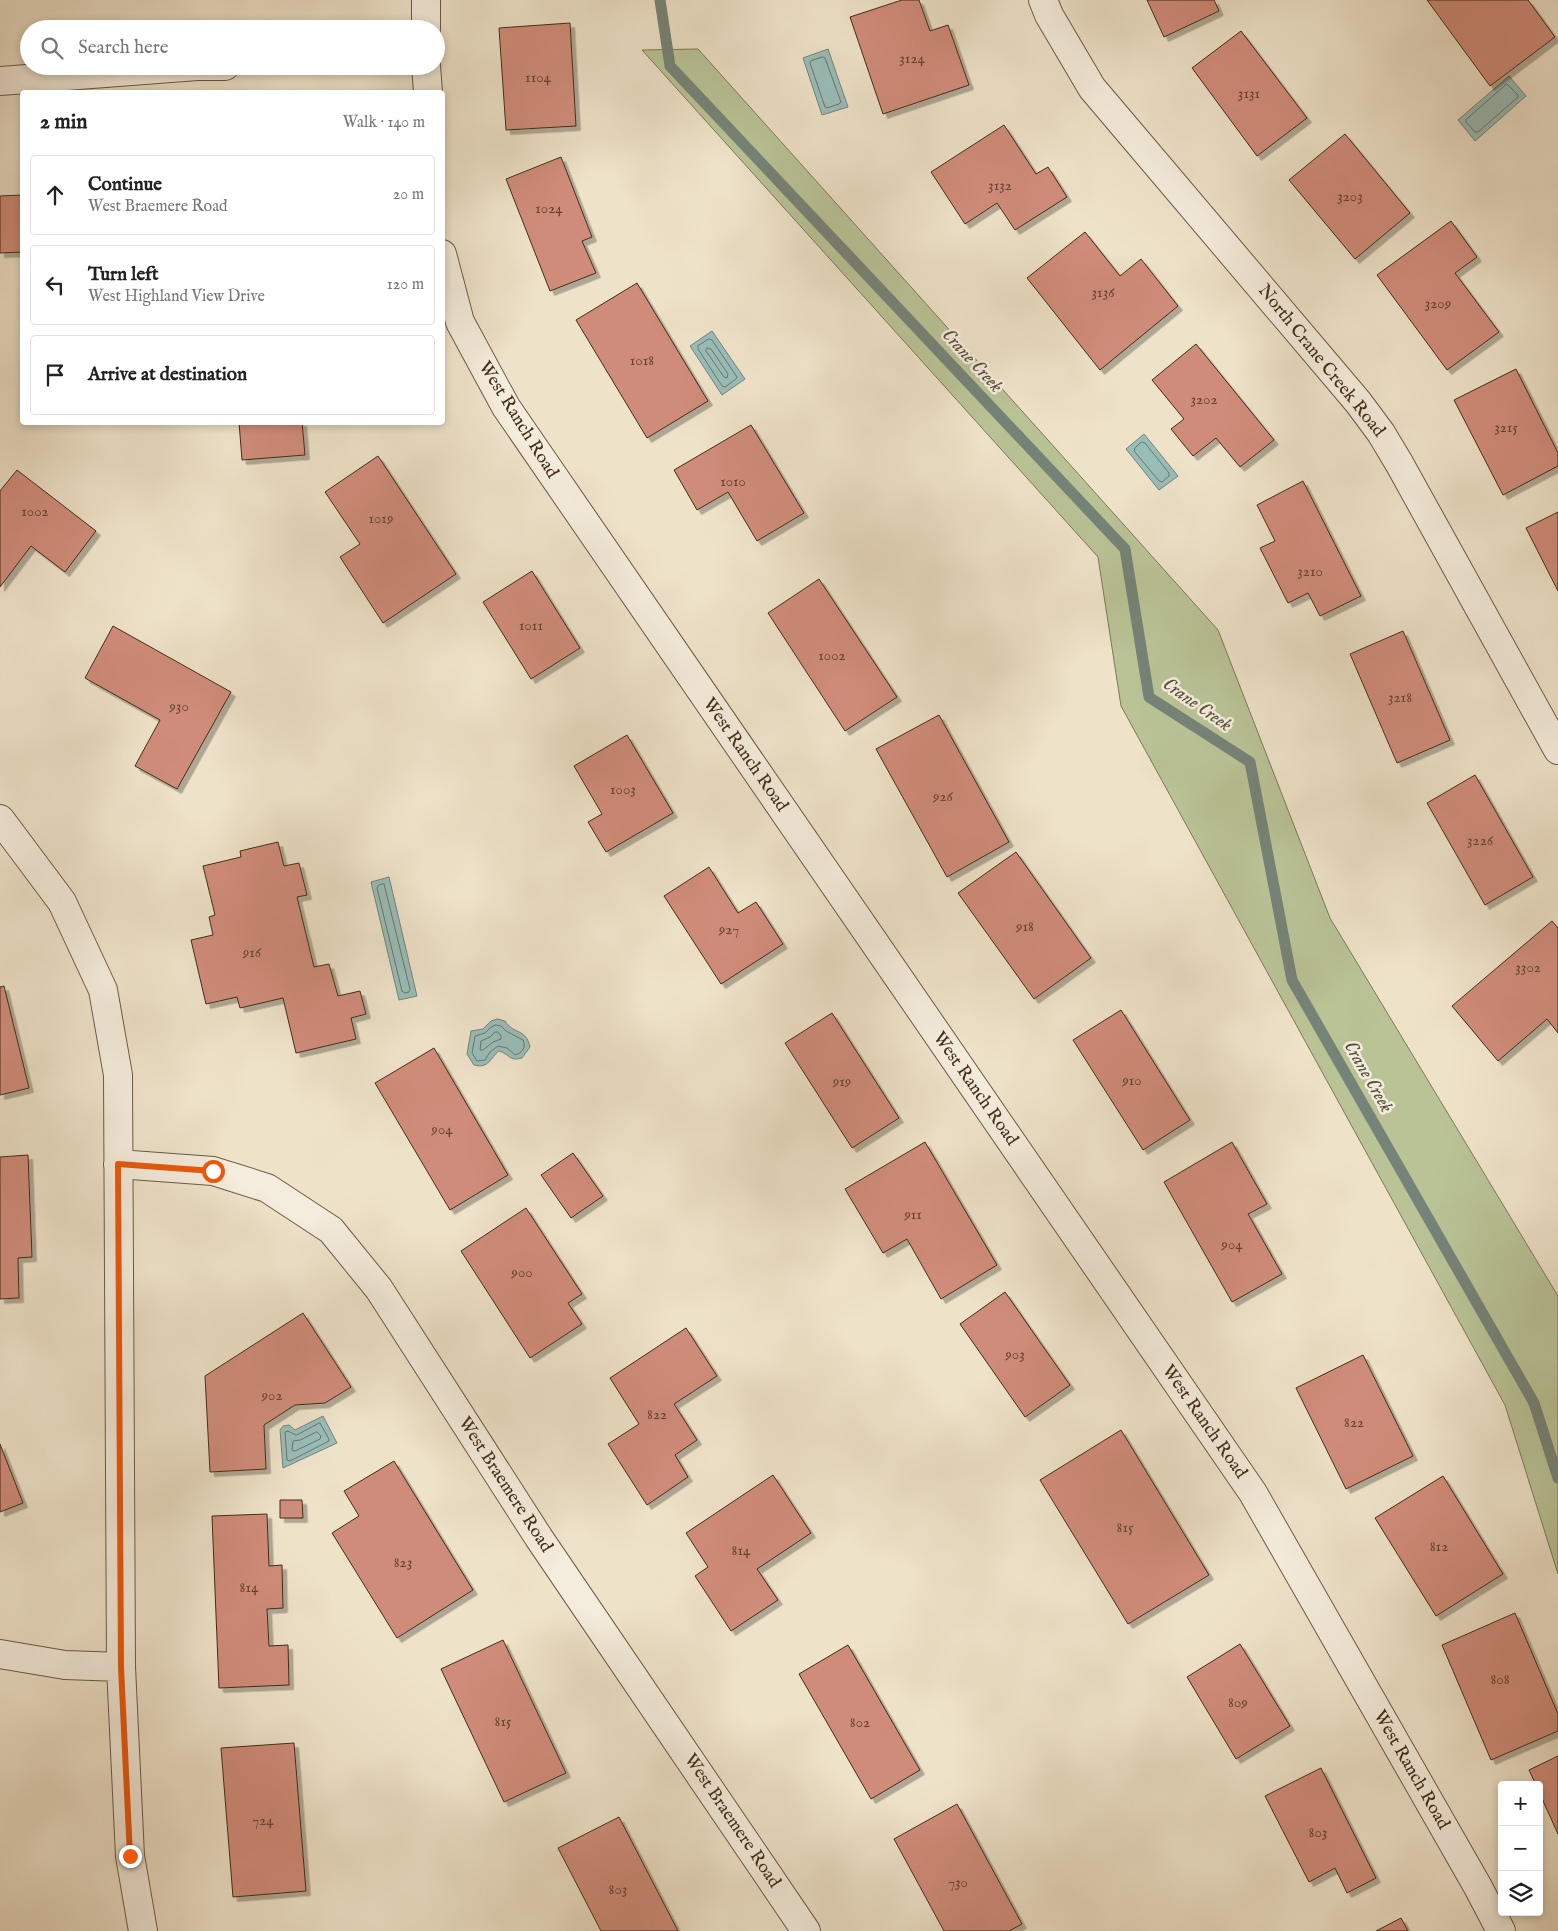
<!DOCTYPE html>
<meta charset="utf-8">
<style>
:root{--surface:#fff;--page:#f2f2f2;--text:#222;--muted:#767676;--line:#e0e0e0}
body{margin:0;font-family:"IM FELL English",serif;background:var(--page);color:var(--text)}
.controls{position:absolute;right:15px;bottom:15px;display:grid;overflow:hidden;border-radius:5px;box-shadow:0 2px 8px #0003}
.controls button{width:45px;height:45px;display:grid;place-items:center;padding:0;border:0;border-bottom:1px solid var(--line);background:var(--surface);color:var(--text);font:25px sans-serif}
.stop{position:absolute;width:15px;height:15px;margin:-11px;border:4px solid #ea580c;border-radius:50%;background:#fff}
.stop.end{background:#ea580c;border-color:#fff;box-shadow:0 1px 5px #0008}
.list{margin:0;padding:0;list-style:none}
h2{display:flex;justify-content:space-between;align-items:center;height:65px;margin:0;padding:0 20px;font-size:21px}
h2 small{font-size:16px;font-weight:400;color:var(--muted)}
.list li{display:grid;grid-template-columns:32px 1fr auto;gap:15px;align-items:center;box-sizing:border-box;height:80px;margin:0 10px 10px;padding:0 10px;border:1px solid var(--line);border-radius:5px}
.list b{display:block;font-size:19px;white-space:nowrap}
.list p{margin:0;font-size:16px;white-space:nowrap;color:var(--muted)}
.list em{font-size:16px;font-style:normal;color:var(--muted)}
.icon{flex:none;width:28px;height:28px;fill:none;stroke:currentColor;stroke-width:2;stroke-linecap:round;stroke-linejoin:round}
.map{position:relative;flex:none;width:1558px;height:1931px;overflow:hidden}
.search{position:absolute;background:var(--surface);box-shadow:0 2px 8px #0003;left:20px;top:20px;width:425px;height:55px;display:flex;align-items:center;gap:12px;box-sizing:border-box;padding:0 18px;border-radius:28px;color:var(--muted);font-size:19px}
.panel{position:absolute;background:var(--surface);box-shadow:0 2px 8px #0003;left:20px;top:90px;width:425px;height:335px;border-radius:5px}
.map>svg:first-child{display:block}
.green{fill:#b9c396;stroke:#7d7856}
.water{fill:#99bdb9;stroke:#768378}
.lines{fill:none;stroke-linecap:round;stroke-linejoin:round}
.shore{stroke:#6d7568;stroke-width:1}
.stream{stroke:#768378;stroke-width:11}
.building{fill:#d08c7a;stroke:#412d17;filter:url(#shadow)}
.minor-casing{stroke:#6c5a44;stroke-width:30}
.minor{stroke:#f4ecdc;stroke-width:28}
.route{stroke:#ea580c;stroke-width:6}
.labels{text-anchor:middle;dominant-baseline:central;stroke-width:5;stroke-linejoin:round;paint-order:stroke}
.number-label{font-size:15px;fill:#654530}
.street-label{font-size:18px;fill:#412d17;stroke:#f4ecdc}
.water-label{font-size:19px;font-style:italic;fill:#575140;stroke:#f4ecdc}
</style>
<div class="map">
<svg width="1558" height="1931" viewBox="0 0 1558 1931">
<defs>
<filter id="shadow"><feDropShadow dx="4.5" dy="4.5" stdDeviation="0" flood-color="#0004"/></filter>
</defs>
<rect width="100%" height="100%" fill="#eee2c9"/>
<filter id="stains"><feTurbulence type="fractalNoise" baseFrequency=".004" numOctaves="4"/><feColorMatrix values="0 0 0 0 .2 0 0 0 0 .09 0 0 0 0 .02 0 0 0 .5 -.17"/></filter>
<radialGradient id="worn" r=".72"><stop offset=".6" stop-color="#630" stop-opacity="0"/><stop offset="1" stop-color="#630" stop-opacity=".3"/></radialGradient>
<path class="green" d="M698 49 1218 630 1330 918 1558 1296V1574L1505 1405 1121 706 1098 557 642 50Z"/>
<path class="water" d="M828 49 848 107 822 115 803 58Z
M1509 76 1526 96 1475 141 1458 120Z
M712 331 745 379 722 395 690 346Z
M1144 434 1178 476 1159 490 1126 449Z
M389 877 417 996 399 1000 371 882Z
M497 1019 505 1021C514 1035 526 1028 530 1047L522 1058C509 1062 510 1054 499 1051 490 1058 489 1069 474 1065L467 1054 471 1031 483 1029 491 1021Z
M323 1416 337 1443 283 1468 280 1430 283 1426 289 1425 295 1430Z"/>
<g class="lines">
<path class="shore" d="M823 57 825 58 841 102 839 104 827 108 825 107 810 63 811 61Z
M1507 84 1517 94 1518 97 1478 132H1475L1466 122V120Z
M709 339 712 340 737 377 736 379 725 387 722 386 698 349V346Z
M707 348 711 349 728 374 727 378 724 377 706 351Z
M1142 442 1145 443 1169 473V476L1162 482 1159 481 1134 451 1135 448Z
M384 884 410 989 409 992 405 993 402 991 377 888 379 885Z
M496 1025 501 1026 506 1031 523 1040C526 1047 523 1053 515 1055L507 1048 498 1046 490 1052 485 1060 477 1061 472 1053 475 1036 485 1033 490 1028Z
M495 1032H498L501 1036V1039L493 1042 483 1050H480L481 1041 490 1037Z
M320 1423 329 1439V1441L290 1461 287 1460 285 1432 288 1431 296 1435Z
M317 1432 321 1436 320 1439 295 1451 292 1450 293 1441 300 1440Z"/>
<path class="stream" d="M660 0 670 66 1125 549 1149 697 1250 762 1292 980 1534 1403 1558 1478"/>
</g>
<path class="building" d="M902 0H919L930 31 948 25 969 85 883 114 850 17Z
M1147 0H1214L1219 11 1164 37Z
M1427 0H1528L1555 37 1490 86Z
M570 23 576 126 506 130 499 28Z
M1241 31 1307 118 1257 156 1192 68Z
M1004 125 1036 174 1048 167 1067 197 1015 230 997 203 965 224 931 172Z
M1345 134 1410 213 1355 259 1289 180Z
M561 157 592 237 582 241 596 273 550 291 506 179Z
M22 195V252L0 253V196Z
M1451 221 1477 257 1455 273 1499 332 1447 370 1377 275Z
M1085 232 1120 276 1141 259 1178 306 1100 370 1027 278Z
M637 283 708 401 647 438 576 320Z
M1196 344 1274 440 1240 467 1216 438 1193 456 1171 429 1184 419 1152 380Z
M1516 369 1558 453V466L1503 495 1454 400Z
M239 422H302L305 455 242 460Z
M751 425 804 513 757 541 728 492 697 510 674 470Z
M378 456 456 574 383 623 340 557 360 544 325 492Z
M17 470 96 531 65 572 31 546 0 587V491Z
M1303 481 1361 596 1320 616 1308 593 1288 603 1260 548 1275 541 1257 505Z
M1558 512V591L1526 528Z
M532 571 580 648 531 679 483 602Z
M819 579 897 697 845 731 768 613Z
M113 626 231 692 177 789 135 766 160 720 85 678Z
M1403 631 1450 740 1397 763 1350 654Z
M939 715 1009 842 947 877 876 749Z
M627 735 673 813 606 852 588 822 602 814 574 766Z
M1475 775 1533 877 1485 905 1427 803Z
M278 842 284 866 299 863 307 895 297 897 314 967 329 964 338 996 360 991 366 1014 351 1018 356 1039 296 1053 283 998 240 1008 237 997 206 1004 191 940 213 935 209 917 215 915 203 866 241 857 240 851Z
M1016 852 1091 958 1034 999 958 893Z
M709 867 738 913 756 902 783 944 721 984 664 896Z
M1552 921 1558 928V1033L1547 1019 1498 1061 1452 1006Z
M4 986 29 1088 0 1095V987Z
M1121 1010 1190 1120 1143 1150 1073 1040Z
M832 1013 899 1118 852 1148 785 1043Z
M434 1048 508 1175 450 1210 375 1083Z
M925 1142 997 1265 941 1299 907 1239 883 1253 845 1189Z
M1232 1142 1267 1204 1248 1214 1282 1274 1232 1302 1164 1182Z
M573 1153 603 1196 571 1218 541 1175Z
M28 1155 32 1257 18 1258 19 1298 0 1299V1157Z
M526 1208 582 1294 568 1303 582 1324 530 1358 461 1251Z
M1005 1292 1070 1385 1025 1417 960 1324Z
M303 1313 351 1387 325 1403 295 1405 264 1425 266 1469 210 1472 205 1376Z
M686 1328 717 1376 674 1404 697 1440 675 1455 688 1477 647 1505 608 1444 639 1424 610 1378Z
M1363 1355 1413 1456 1346 1489 1296 1388Z
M1121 1430 1209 1575 1128 1624 1040 1480Z
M0 1444 23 1503 0 1512Z
M394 1461 473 1590 397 1638 332 1533 359 1516 344 1491Z
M773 1475 811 1533 757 1569 778 1600 731 1631 695 1576 708 1567 686 1533Z
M1443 1476 1503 1574 1436 1616 1375 1518Z
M280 1500H302L303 1518H280Z
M267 1514 269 1566 282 1565 283 1608 267 1609 269 1646 288 1645 289 1685 219 1688 212 1516Z
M1515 1613 1558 1714V1731L1491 1760 1442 1645Z
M503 1640 566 1773 504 1802 441 1669Z
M1240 1644 1290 1726 1236 1759 1187 1677Z
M848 1645 920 1770 871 1799 799 1674Z
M294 1743 306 1891 233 1897 221 1748Z
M1558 1756V1834L1539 1792V1785H1536L1529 1770Z
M1321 1768 1376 1878 1347 1893 1335 1868 1309 1882 1265 1796Z
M957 1804 1022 1924 1009 1931H944L894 1839Z
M619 1817 678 1931H601L558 1848Z
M1401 1918 1408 1931H1376Z"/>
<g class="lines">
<defs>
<path id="minor" d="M1043 0 1049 15 1092 88 1358 402 1381 433 1399 463 1558 750
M426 29V0
M426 66 428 92
M0 81 197 66H225
M442 254 460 322 506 407 1253 1493 1478 1887 1501 1931
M0 819 62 902 103 990 118 1075 121 1667 130 1856 143 1931
M118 1164 213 1171 267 1188 331 1230 379 1289 539 1538 806 1931
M0 1654 65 1665 121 1667"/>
</defs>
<use href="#minor" class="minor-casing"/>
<use href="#minor" class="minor"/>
</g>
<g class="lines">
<path class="route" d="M130 1856 121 1667 118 1164 213 1171"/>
</g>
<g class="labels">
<g class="number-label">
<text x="912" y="58">3124</text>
<text x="538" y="77">1104</text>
<text x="1249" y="93">3131</text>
<text x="1000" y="185">3132</text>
<text x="1350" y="196">3203</text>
<text x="549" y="208">1024</text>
<text x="1103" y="292">3136</text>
<text x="1438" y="303">3209</text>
<text x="642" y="360">1018</text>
<text x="1204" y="399">3202</text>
<text x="1506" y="427">3215</text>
<text x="733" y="481">1010</text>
<text x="35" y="511">1002</text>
<text x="381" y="518">1019</text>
<text x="1310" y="571">3210</text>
<text x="531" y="625">1011</text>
<text x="832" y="655">1002</text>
<text x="1400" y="697">3218</text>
<text x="179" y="706">930</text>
<text x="623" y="789">1003</text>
<text x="943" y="796">926</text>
<text x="1480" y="840">3226</text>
<text x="1025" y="926">918</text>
<text x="729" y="929">927</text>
<text x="252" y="952">916</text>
<text x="1528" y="967">3302</text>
<text x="1132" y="1080">910</text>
<text x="842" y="1081">919</text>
<text x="442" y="1129">904</text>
<text x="913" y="1214">911</text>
<text x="1232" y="1244">904</text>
<text x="522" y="1272">900</text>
<text x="1015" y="1354">903</text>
<text x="272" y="1395">902</text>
<text x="657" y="1414">822</text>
<text x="1354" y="1422">822</text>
<text x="1125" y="1527">815</text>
<text x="1439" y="1546">812</text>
<text x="741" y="1550">814</text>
<text x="403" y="1562">823</text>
<text x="249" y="1587">814</text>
<text x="1500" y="1679">808</text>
<text x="1238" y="1702">809</text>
<text x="503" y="1721">815</text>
<text x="860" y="1722">802</text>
<text x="263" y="1820">724</text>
<text x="1318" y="1832">803</text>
<text x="958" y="1882">730</text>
<text x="618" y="1889">803</text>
</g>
<g class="street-label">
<text transform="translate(1321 361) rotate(51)">North Crane Creek Road</text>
<text transform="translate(518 420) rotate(58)">West Ranch Road</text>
<text transform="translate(745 755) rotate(55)">West Ranch Road</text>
<text transform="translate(975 1089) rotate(55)">West Ranch Road</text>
<text transform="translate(1204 1422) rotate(55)">West Ranch Road</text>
<text transform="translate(505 1485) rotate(57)">West Braemere Road</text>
<text transform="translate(1411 1770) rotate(60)">West Ranch Road</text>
<text transform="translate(732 1821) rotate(56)">West Braemere Road</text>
</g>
<g class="water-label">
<text transform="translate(972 361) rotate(47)">Crane Creek</text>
<text transform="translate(1197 705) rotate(35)">Crane Creek</text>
<text transform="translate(1368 1077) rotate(60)">Crane Creek</text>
</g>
</g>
<rect width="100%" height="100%" filter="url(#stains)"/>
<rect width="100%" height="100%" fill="url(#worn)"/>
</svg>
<div class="controls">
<button>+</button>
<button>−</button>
<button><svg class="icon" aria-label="layers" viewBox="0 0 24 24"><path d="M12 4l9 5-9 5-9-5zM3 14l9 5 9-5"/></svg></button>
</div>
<div class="stop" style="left:213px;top:1171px"></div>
<div class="stop end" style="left:130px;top:1856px"></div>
<div class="search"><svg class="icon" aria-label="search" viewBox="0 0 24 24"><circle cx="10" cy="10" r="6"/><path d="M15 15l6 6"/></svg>Search here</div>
<section class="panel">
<h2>2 min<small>Walk · 140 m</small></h2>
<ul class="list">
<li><svg class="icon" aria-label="ahead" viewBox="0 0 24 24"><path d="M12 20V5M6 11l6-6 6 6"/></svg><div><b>Continue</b><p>West Braemere Road</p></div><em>20 m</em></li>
<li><svg class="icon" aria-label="left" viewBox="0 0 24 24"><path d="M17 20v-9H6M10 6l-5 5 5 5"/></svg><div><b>Turn left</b><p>West Highland View Drive</p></div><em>120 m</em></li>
<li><svg class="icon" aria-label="arrive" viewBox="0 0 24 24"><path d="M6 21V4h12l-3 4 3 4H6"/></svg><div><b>Arrive at destination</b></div></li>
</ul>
</section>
</div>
